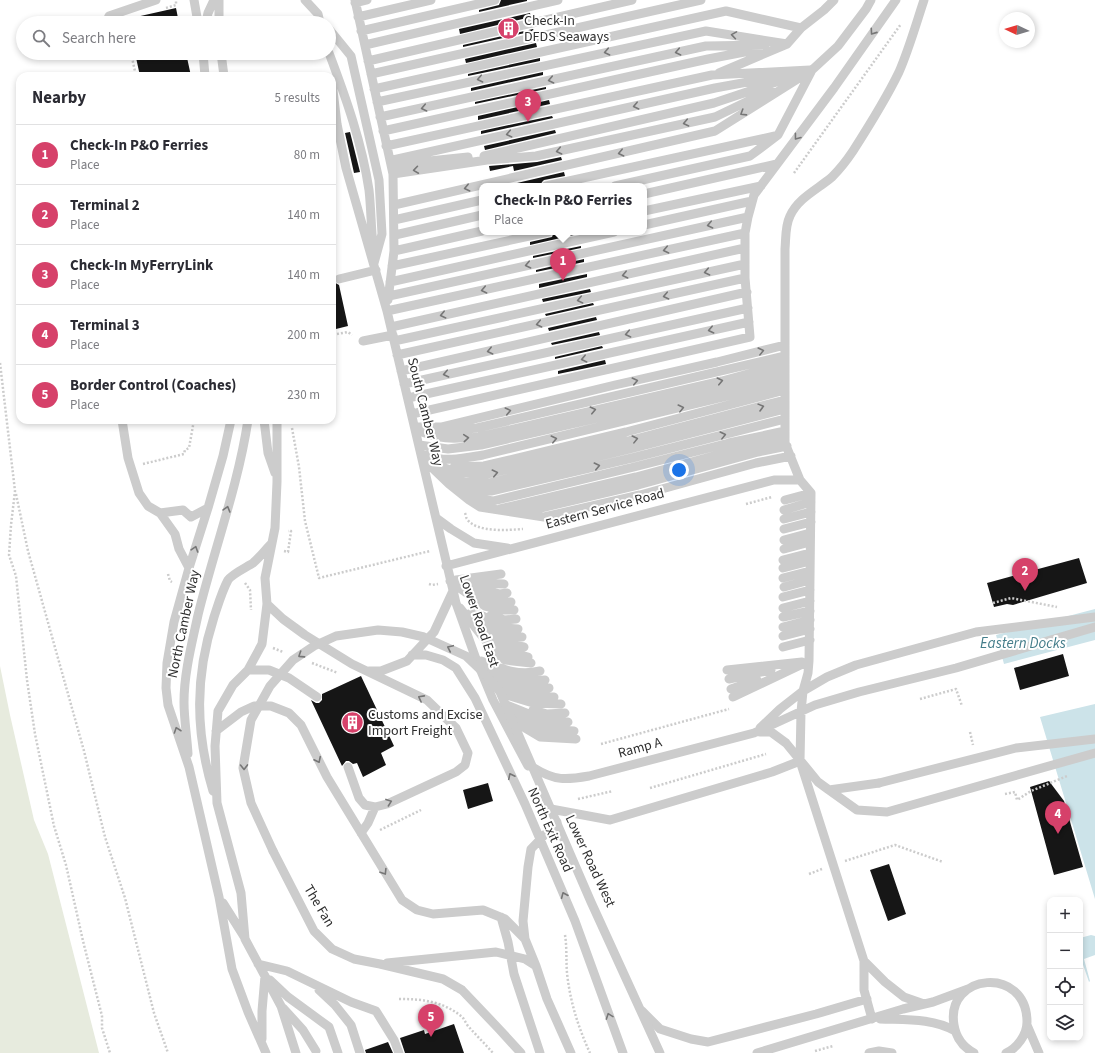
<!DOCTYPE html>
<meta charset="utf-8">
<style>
:root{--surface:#fff;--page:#f2f2f3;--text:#2b2b33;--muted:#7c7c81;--line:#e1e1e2;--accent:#d6416a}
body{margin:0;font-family:"Source Sans 3",sans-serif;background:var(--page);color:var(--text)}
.controls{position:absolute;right:12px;bottom:12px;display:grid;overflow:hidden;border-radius:8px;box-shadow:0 2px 6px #0003}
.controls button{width:36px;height:36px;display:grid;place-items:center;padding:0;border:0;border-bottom:1px solid var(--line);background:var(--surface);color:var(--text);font:20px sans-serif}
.compass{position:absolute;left:999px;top:12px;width:36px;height:36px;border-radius:50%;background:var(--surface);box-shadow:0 2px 6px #0003;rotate:274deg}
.you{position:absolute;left:679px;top:470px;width:14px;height:14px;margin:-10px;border:3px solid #fff;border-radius:50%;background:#1a73e8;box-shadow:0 0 0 6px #1a73e833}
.badge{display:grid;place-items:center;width:26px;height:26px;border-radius:50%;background:var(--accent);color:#fff;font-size:13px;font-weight:700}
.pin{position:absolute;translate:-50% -33px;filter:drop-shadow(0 1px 2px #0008)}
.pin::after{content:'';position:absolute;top:21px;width:14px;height:12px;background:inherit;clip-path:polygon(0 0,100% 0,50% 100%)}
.popup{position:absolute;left:479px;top:183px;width:168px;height:52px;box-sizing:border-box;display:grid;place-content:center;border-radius:8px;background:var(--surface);filter:drop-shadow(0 1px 3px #0005);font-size:13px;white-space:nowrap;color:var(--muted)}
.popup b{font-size:15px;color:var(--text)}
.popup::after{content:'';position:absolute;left:50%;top:100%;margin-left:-8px;border:8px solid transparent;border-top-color:var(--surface)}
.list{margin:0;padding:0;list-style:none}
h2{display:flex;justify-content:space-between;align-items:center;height:52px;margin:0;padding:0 16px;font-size:17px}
h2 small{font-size:13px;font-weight:400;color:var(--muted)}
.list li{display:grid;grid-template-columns:26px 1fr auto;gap:12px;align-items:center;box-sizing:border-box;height:60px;padding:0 16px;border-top:1px solid var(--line)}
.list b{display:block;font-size:15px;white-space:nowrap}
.list p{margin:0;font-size:13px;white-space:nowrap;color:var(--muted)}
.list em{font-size:13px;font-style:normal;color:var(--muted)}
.icon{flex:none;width:22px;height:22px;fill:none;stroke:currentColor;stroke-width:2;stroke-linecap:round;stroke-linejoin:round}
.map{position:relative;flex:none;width:1095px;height:1053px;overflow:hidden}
.search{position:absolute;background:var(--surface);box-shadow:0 2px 6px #0003;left:16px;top:16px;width:320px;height:44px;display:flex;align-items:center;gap:10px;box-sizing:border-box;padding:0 14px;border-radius:22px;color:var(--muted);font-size:15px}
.panel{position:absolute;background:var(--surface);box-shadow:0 2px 6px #0003;left:16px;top:72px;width:320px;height:352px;border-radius:12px}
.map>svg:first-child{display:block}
.green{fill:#e7ebde}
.water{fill:#cce3e9}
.building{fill:#161616}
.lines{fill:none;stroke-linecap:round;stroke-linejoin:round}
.path{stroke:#ccc;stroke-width:2.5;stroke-dasharray:2 2;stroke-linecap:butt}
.service{stroke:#ccc;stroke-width:9}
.service-bridge{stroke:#ccc;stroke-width:9}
.oneway{stroke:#767676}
.labels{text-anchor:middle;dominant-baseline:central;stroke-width:4;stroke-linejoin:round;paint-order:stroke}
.poi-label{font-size:14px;fill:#2f2f2f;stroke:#fff;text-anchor:start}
.street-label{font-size:14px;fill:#2f2f2f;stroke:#fff}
.water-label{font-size:15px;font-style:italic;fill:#447d8a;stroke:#fff}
</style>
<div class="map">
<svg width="1095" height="1053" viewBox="0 0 1095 1053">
<rect width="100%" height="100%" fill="#fff"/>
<path class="green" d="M0 666 10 715 34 820 48 854 99 1053H0Z"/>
<path class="water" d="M1095 609V640L1004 664 996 635Z
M1095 704V899L1040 717Z
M1091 935 1095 936V955L1084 959 1090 981 1089 982 1080 956V938Z"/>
<path class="building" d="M501 0H527V1L479 12V10L499 5Z
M176 8 179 23H137L136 17Z
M530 13 531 17 460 34 459 29Z
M533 29 534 31 463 47V45Z
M536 43 537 47 466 63 465 59Z
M135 53H186L191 76H140Z
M540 58V61L468 76V74Z
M543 72V75L471 91V88Z
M546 87V89L475 104V102Z
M549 100 550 104 478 120V116Z
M552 116 553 118 481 134V131Z
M555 130 556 133 485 150 484 146Z
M350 132 360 172 354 173 345 133Z
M561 157 562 160 514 171 513 166 490 171 489 166 537 162Z
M564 172 565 176 544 180 542 182 540 186H517V183Z
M554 232H578V234L530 245V242L552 237Z
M581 246V248L533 258V256Z
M584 259V262L536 272V270Z
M587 274V277L539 288V284Z
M332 281 339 285 348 326 332 330Z
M590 289 591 292 543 302 542 299Z
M593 303 594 305 546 316 545 314Z
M596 317 597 320 549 331 548 328Z
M599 332 600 335 552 345 551 343Z
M602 346 603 348 555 359V357Z
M605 360 606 364 558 374V371Z
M1079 558 1087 583 1013 605 1007 604 994 607 987 583Z
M1063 654 1069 676 1020 690 1014 668Z
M361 676 394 746 381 753 386 765 363 777 357 763 353 764 349 761H346L342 766 311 700 316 703H319L322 700V694Z
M1049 781 1064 801 1083 867 1054 875 1030 787Z
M488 783 493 801 468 809 463 790Z
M889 864 906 914 888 921 870 870Z
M454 1024 464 1053H405L400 1038 424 1030 425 1034Z
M388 1042 393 1053H366L365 1050Z"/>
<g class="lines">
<path class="path" d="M166 8 176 5V0
M131 53 136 76
M794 173 901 24
M337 334 348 332 352 335
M0 363 15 491 11 525 9 555 16 576 27 680 35 734 54 826 66 865 83 941 102 1016V1028L110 1053
M292 428 299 467 305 521 319 578 430 551
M143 464 184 454 185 450 189 448 194 420
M16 494 28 551 84 751 105 837 125 898 154 1013 168 1053
M746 504 772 497
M465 513C466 515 466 518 467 519 476 533 509 530 523 529
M284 551 288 552 291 531H288
M168 574 170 581 172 582
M245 583 250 590 251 610
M429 584 432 585 438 584
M993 603 1011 598 1057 607
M273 648 283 652
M312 663 338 673
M920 699 956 689 962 706
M970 732 973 745
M601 744 729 709
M650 788 766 754
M1005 794 1015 792 1017 800 1031 791 1067 776
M578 799 613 791
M380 830 421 810
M845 861 895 845 943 862
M809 874 822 869
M565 935C567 947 566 960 567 973 570 1001 578 1027 590 1053
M399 999C422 999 442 1001 461 1016 464 1018 465 1022 468 1026 476 1035 485 1044 493 1053
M815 1051 833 1046"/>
<path class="service" d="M194 0 198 23
M219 0V23
M305 0 318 14 320 23
M355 0 393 174 394 251 388 300
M355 3 367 0
M358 17 431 0
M106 23 109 16 156 0
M206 23 208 13 214 0
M329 29 351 56 379 180 382 234 374 263
M361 31 495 0
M365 45 558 0
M203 53 205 76
M221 53 224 76
M329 53C346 98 362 143 369 190 371 208 371 227 373 245
M368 61 632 0
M719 73 787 44 801 28
M371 74 701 0
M332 82 337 124 346 168 387 311 456 603 476 659 493 700 528 766
M374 89 726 11 801 28 824 10 834 0
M377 102 706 31 787 44
M380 117 706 46 765 45
M383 131 708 59 760 49
M386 146 712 75 810 70
M484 156 714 103 797 75
M393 160 715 88 775 77
M391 165 468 157
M393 174 487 160 536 156 715 117 771 90
M546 186 775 136
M615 186 750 156 778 135 811 72
M644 194 777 164
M394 205 715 131 812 70 838 46 866 9 871 0
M644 211 761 186
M394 220 482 200
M644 225 752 201
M395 235 482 215
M394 251 482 231
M392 266 548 232
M339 279 376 270
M390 282 614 232
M389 296 748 217
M387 311 745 233
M391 327 745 248
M363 341 393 335
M394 341 745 264
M397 355 745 278
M401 371 747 292
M404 384 748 308
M408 398 749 322
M412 414 750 337 745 278V233L748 217 754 195 834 88 896 0
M122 420 128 458 139 493 148 506 160 513 175 534 179 549 189 568
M231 420 223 456 208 508 189 568 174 622 167 663 166 688 168 705 189 767 219 897 232 969 248 1012 266 1053
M264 420 268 453 275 473
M277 420V482L275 528 265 578 267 604 262 644 248 670 233 685 218 711 215 746 217 803 241 893 245 939 281 1006 296 1053
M415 427H441L615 385 717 362 785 345
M415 429C441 440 451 439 479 437L722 381 785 364
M438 432 477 428 785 356
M419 445 448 449 481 445 723 389 785 373
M427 455C444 463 465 458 483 455L785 382
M428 458C443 472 467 474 487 474L628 441 785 400
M423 459 449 484 469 500 480 507 544 517 640 495 756 463 791 456
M454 467 484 466 626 432 785 390
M441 475 465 482 489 483 630 449 785 409
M455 486 468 490 491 491 632 458 785 419
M467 495 473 498 493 501 634 467 729 443 785 431
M785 500 811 493
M500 509 636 477 758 444 785 438
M784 510 811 502
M524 512 638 485 758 452 787 446
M160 513 183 510 191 517 208 508
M436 518 451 529 474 543 507 548
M784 519 811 512
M784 529 811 522
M784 540 810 533
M784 549 810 542
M783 560 810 553
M446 566 774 480H800
M783 568 810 561
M783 578 810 571
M456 580 501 574
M450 581 485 606 502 610H514
M457 583 500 594 507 593
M475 583 504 584
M784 587 810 580
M473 592C485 598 497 602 511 602
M783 597 810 590
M267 604 283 619 305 635 352 664 427 700 456 728 468 753 465 765 456 772 387 804 375 807 365 805 359 798 348 767
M460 608 493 650 505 660 531 663
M783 608 810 601
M473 611 506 628 518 629
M469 614 507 644 524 647
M491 615 504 620 516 619
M783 617 810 611
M494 627 508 636 522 637
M783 627 810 620
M486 633 506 651 528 657
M783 636 810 629
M783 647 810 640
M412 655H426L443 660 456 668 475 698 525 804 575 921 623 1053
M481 661C502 669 517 676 540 671
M478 662 500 681
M248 670H269L289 678 317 697
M727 670 802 662
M369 671H381L407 661 434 632 453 591
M497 674 513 685 536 689 549 688
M504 674C517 681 530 682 545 680
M495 679 510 696 533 703 561 704
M729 679 771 670
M731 689 757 680
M510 690 533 696 554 697
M733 697 809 661
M504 704 546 721 568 722
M504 708 511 713 543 729 574 731
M533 710 547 714 565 713
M510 719 540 737 576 739
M760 728 780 709 803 691 827 677 856 665 976 632 1095 617
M216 731 241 712 254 706H271L289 713 301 725 327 777 402 900 417 910 433 914 483 910 505 919 525 939 536 966
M760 732H771L786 743 818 782 829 790 879 783
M188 754C187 737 184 719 184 702 184 673 192 643 198 615 214 550 238 486 248 420
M534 768C555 781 566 780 589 776L754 733 815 705 859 692 956 668 1095 627
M829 790 857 810 887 812 1095 753
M213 791C195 731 195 676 214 617 218 605 222 591 228 580 232 574 247 567 253 563 260 557 266 549 272 543
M551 809 610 820 772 772 800 761
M361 833 368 823 375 807
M273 851 314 931 332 949 354 959 380 964 443 979 462 990 499 1029 521 1053
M223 903 245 938
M501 917 508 942 514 974 540 1053
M525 939 523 921 528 867 531 849 557 822
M864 961 885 982 904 997 924 1004
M387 963 496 952 525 959 536 966 547 999 571 1053
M258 964 287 971 351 1002 376 1011 394 1040 399 1053
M270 980 288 997 329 1027 338 1053
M319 990 335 1005 351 1025 360 1053
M283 1008 303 1030 316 1051
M642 1011 660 1029 691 1039 708 1042 816 1014 867 999
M872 1019 864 990V961L800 761 801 712 803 691 808 673 809 661 811 493 800 480 785 443V249C786 238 785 226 790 216 798 198 818 189 832 177 840 169 847 160 853 151 869 126 886 99 899 72 909 49 916 24 924 0
M880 1019C905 1020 933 1018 955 1031
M1027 1025 1039 1053
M262 1039V1011L265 976
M757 1053 903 1009 933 1002 968 989
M869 1053 879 1051 892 1053
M974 1053C963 1047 956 1038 954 1025 945 973 1027 965 1027 1022 1027 1035 1017 1048 1006 1053"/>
<path class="service-bridge" d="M879 783 1016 748 1095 739
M273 851 251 803 243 768 251 720 270 686 293 660 314 646 336 636 378 630 402 632 424 637 466 656 487 676 500 692 591 902 660 1053"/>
</g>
<defs><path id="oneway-chevron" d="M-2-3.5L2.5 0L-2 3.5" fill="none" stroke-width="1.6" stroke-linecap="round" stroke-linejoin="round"/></defs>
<g class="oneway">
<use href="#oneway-chevron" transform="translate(873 32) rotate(125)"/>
<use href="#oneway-chevron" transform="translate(734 35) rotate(-171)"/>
<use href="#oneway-chevron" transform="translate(607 52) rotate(168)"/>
<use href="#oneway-chevron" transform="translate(678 52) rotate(168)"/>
<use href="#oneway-chevron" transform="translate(480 79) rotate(168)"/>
<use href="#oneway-chevron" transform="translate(551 80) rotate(168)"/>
<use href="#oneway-chevron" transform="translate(636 106) rotate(167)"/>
<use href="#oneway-chevron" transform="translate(424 108) rotate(168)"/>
<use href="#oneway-chevron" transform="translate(743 113) rotate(148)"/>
<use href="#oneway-chevron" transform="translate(686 123) rotate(168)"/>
<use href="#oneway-chevron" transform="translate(509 134) rotate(168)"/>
<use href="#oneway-chevron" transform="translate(797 137) rotate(127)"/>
<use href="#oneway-chevron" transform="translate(559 151) rotate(168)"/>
<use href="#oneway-chevron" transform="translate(621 153) rotate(167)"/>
<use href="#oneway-chevron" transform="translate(416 170) rotate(172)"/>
<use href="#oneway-chevron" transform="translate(467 188) rotate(167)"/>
<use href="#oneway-chevron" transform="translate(710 225) rotate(168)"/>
<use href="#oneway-chevron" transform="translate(666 250) rotate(168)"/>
<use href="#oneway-chevron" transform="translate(528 265) rotate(168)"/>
<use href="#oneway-chevron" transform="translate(707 272) rotate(168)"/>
<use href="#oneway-chevron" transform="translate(625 275) rotate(167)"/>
<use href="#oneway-chevron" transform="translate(484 290) rotate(168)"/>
<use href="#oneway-chevron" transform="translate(666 296) rotate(168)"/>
<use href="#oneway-chevron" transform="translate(580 300) rotate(168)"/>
<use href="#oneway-chevron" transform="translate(443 315) rotate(167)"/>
<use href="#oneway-chevron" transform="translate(539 324) rotate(168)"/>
<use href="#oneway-chevron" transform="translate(711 330) rotate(167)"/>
<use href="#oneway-chevron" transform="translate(628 334) rotate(168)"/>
<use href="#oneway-chevron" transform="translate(490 351) rotate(167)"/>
<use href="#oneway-chevron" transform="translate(761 351) rotate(-14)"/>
<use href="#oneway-chevron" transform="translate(584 359) rotate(167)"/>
<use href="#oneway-chevron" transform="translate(446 374) rotate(168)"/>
<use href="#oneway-chevron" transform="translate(635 381) rotate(-13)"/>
<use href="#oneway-chevron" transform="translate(720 381) rotate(-13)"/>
<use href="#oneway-chevron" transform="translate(761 407) rotate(-15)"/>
<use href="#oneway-chevron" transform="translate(681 408) rotate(-14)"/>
<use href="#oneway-chevron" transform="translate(593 410) rotate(-13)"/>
<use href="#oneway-chevron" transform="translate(508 411) rotate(-13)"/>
<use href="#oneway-chevron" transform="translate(723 435) rotate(-14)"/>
<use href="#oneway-chevron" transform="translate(466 438) rotate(-5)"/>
<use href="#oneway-chevron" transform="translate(554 439) rotate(-13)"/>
<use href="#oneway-chevron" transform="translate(635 439) rotate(-14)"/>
<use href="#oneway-chevron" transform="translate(597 466) rotate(-13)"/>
<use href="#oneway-chevron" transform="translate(495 473) rotate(-13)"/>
<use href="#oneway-chevron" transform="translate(227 509) rotate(-74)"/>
<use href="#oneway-chevron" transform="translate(195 549) rotate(-72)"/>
<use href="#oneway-chevron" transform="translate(450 648) rotate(-155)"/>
<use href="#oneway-chevron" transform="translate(301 655) rotate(147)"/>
<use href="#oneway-chevron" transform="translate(421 698) rotate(-152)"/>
<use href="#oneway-chevron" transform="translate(177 730) rotate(-109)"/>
<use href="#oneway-chevron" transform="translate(318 760) rotate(64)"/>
<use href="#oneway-chevron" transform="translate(244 767) rotate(89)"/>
<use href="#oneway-chevron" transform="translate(511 776) rotate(-116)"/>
<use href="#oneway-chevron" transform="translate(389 802) rotate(-20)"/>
<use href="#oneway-chevron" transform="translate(384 872) rotate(58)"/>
<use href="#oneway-chevron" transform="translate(564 895) rotate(-113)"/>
<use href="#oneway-chevron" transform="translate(609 1016) rotate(-110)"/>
</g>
<defs>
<symbol id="building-disc" viewBox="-11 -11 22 22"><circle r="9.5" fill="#d6416a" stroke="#fff"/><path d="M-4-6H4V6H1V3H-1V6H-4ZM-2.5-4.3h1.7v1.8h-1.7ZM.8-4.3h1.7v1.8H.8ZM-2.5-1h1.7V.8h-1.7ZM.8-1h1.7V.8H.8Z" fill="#fff"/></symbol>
</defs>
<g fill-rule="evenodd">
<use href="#building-disc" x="496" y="16" width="25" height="25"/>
<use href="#building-disc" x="340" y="710" width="25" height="25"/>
</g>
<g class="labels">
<g class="poi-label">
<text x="524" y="21">Check-In<tspan x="524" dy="16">DFDS Seaways</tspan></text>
<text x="368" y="715">Customs and Excise<tspan x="368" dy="16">Import Freight</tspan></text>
</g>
<g class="street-label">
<text transform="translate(425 412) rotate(76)">South Camber Way</text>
<text transform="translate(605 509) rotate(-15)">Eastern Service Road</text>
<text transform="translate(479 621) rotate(71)">Lower Road East</text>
<text transform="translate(184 624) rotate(-78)">North Camber Way</text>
<text transform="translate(640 748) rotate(-15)">Ramp A</text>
<text transform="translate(550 830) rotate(66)">North Exit Road</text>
<text transform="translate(590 861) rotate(65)">Lower Road West</text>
<text transform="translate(319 906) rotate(59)">The Fan</text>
</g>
<g class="water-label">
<text x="1023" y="643">Eastern Docks</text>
</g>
</g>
</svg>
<div class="controls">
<button>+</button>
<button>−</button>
<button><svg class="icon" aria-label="locate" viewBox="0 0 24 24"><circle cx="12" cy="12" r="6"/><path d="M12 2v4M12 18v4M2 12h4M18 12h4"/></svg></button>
<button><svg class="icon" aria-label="layers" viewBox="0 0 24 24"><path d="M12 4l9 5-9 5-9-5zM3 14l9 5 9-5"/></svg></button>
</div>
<svg class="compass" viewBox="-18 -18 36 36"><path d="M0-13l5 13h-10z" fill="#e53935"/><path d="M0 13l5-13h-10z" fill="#7c7c81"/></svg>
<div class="you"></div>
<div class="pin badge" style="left:563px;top:281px">1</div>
<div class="popup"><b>Check-In P&amp;O Ferries</b>Place</div>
<div class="pin badge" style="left:1025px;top:591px">2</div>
<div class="pin badge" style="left:528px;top:122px">3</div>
<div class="pin badge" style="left:1058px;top:834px">4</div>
<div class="pin badge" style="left:431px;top:1037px">5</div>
<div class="search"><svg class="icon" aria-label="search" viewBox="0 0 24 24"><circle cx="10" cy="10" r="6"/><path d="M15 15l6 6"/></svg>Search here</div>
<section class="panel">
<h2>Nearby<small>5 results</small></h2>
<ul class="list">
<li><span class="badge">1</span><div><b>Check-In P&amp;O Ferries</b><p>Place</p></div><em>80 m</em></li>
<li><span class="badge">2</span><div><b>Terminal 2</b><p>Place</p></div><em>140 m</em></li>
<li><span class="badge">3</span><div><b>Check-In MyFerryLink</b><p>Place</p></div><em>140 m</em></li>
<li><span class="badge">4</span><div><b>Terminal 3</b><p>Place</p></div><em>200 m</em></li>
<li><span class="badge">5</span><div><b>Border Control (Coaches)</b><p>Place</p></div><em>230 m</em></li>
</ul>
</section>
</div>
